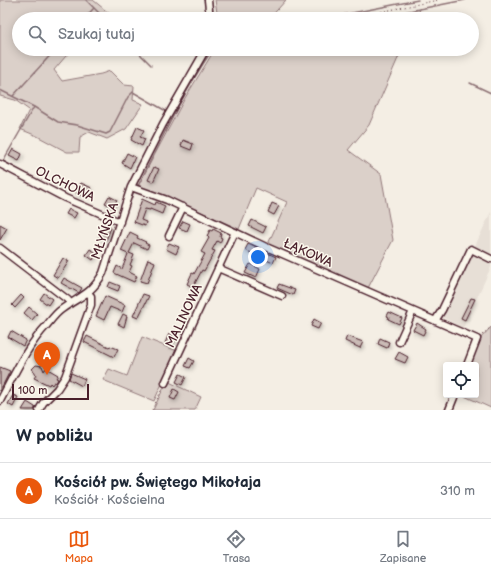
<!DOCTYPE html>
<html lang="pl">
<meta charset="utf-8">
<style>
:root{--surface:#fff;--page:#f2f2f3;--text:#1f2937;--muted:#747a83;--line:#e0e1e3;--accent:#ea580c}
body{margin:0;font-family:"Balsamiq Sans",sans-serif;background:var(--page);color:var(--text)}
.controls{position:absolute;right:12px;bottom:12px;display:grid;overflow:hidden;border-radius:4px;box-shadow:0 2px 10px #0003}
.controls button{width:36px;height:36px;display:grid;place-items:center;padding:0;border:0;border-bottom:1px solid var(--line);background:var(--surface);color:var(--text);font:20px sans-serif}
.scale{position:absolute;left:12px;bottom:10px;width:77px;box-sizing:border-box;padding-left:4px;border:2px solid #4a1f2b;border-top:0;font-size:11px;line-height:14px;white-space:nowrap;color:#4a1f2b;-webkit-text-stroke:3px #fbf7ec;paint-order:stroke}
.you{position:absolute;left:258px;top:257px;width:14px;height:14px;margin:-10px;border:3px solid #fff;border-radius:50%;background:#1a73e8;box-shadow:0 0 0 6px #1a73e833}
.badge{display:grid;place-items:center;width:26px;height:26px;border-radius:50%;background:var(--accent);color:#fff;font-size:13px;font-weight:700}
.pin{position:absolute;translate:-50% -33px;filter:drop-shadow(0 1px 2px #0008)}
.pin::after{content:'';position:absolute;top:21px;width:14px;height:12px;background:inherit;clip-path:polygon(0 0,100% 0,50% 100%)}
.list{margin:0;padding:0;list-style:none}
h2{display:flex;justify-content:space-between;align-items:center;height:52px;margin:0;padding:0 16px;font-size:17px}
h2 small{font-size:13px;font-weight:400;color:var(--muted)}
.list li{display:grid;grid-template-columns:26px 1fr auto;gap:12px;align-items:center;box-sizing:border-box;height:56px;padding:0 16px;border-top:1px solid var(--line)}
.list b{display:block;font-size:15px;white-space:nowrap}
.list p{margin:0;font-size:13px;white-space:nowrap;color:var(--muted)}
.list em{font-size:13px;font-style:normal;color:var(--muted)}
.icon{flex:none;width:22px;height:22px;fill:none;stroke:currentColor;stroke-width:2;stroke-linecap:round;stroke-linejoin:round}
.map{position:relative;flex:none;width:491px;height:410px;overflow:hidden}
.search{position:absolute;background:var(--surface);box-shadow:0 2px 10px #0003;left:12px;right:12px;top:12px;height:44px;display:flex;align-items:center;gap:10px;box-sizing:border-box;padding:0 14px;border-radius:22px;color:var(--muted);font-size:15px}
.sheet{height:108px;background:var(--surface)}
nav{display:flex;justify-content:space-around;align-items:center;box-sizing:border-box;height:56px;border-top:1px solid var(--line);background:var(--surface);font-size:11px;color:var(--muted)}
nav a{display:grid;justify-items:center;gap:2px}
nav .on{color:var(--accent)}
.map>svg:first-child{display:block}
.built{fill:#e7dfd6}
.green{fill:#dbd0c9;stroke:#92787a}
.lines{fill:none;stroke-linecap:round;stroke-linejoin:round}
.stream{stroke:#8d7174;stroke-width:1.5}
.building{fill:#cabbb6;stroke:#4a1f2b;filter:url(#shadow)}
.minor-casing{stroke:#4a1f2b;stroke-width:9}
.path{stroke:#4a1f2b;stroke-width:1;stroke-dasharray:1 3;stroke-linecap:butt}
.minor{stroke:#fbf7ec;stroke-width:6}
.labels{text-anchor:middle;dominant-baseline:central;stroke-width:3;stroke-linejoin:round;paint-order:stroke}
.street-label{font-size:13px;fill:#4a1f2b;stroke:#fbf7ec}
</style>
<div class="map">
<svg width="491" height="410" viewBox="0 0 491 410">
<defs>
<filter id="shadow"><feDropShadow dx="1" dy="2" stdDeviation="2" flood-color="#0004"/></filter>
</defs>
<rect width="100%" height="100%" fill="#f4eee4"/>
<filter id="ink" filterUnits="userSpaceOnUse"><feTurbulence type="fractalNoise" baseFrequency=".025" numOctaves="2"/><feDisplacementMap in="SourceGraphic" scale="8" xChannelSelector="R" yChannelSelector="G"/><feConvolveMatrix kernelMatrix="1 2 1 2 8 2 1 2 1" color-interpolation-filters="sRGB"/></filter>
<g filter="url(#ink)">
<path class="built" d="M491 212V256L474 248Z
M472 253 491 261V267L463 328 442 317Z"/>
<path class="green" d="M0 0H93L116 19H19V49H74L66 56 54 70 62 81 101 74 110 71 124 85 134 86 133 100 143 104 126 129 107 139 89 132 80 137 79 152H67L37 136 20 129 29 110 15 100 0 96Z
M215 0H286L269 19H218Z
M420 9 416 19H376Z
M237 49H402L369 125 348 150 381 174 393 240 368 288 268 244 287 202 256 188 239 229 168 197 138 186 185 98 212 54Z
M491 327V408L462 395H476V365H469L478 341Z
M142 337 177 351 154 401 103 380 109 369 127 376Z
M167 381 201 397 195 410H153Z"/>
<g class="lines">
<path class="stream" d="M86 0 105 19
M204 0 206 5
M84 19 93 9
M322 19 418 0
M369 19 465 0
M135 49 151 65
M198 57 202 49
M470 83 491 93
M0 90 34 107 58 122 77 125 106 134 110 132 128 97 133 92 166 111
M13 96 56 49
M172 101 180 88
M34 107 3 161 53 189
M163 118 169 107
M138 186C161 140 183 93 212 50L219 49"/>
</g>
<path class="building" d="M137 127 144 130 140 137 145 139 142 146 131 140Z
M183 140 193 144 191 150 181 146Z
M13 149 22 154 19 161 9 156Z
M127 153 135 157 130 168 122 163Z
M154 167 159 169 153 182 148 180Z
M81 183 92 188 89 194 83 191 81 195 76 193Z
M109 196 117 200 113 207 105 203Z
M142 199 155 205 156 202 165 206 162 214 150 209V210L145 209 141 220 146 222 145 226 134 222Z
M272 203 279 206 274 215 268 212Z
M69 209 77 213 74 218 66 214Z
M252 220 266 227 263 233 249 226Z
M183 221 190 224 187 231 179 228Z
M0 224 7 228 0 240Z
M104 225 111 228 106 240 99 237Z
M213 229 221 233 220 237 222 238 220 243 217 241 212 250 215 251 204 271 202 270 193 287 187 284 192 273 194 274 205 254 201 252 209 238 207 236 210 230 212 231Z
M130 232 138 236 137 238 146 242 145 243 149 245 147 249 134 243 129 253 134 255 130 265 132 266 129 272 137 276 134 282 114 273 117 266 122 269 128 254 121 251Z
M169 243 179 247 176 254 166 249Z
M248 244 276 257 273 263 245 250Z
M90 249 97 253 93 260 86 255Z
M63 258 69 261 58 278 53 275Z
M148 259 155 262 147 283 140 281Z
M250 264 260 269 256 278 245 273Z
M64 278 82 288 79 293 61 283Z
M110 282 120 286 118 291 108 287Z
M279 284 295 290 293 295 277 288Z
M44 293 52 299 48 305 40 299Z
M143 294 149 296 138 318 133 316Z
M21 295 24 298 15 308 12 305Z
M105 296 125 305 122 312 110 307 104 320 96 316Z
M471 298 475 299 465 320 461 318Z
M29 307 37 314 32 320 24 313Z
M389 312 402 318 399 324 388 319 389 317 387 316Z
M123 314 127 316 124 327 118 324Z
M314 319 321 323 318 329 311 326Z
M417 323 426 329 423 335 413 330Z
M11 331 26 340 23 346 8 337Z
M169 334 176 337 172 346 165 343Z
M87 336 109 347 110 346 118 349 114 357 84 342Z
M347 336 363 342 360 348 345 341Z
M380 338 389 342 387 348 378 344Z
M399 352 408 357 405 363 395 359Z
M189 358 194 361 190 368 185 366Z
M36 365 42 366 44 371 46 368 58 375 56 378 58 379 56 383 54 382 52 385 50 383 49 385 34 378 36 375 32 369Z
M0 367 10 371 0 391Z
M71 373 85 379 82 386 69 379Z
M180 374 186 377 182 385 176 382Z
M174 389 179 392 175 400 170 398Z
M13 395 18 397 13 407 8 404Z
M27 402 35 407V410H22Z"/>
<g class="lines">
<defs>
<path id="minor" d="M208 0 210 19
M0 164 65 198 120 222
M131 187 167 200 264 246 477 339 467 365
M169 236 183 207
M0 248 68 300 70 304
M218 268 282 296
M435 321 442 310 471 249 491 259
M399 342 413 311
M165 383 235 232
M0 401C14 375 27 346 47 325 51 320 56 313 62 309 80 296 91 295 103 273L131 187 163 124 206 49
M39 410 43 403 57 389 65 377 91 305V296L88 293
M449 410 455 395"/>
</defs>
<use href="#minor" class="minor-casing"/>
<path class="path" d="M346 19 438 0
M482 335 491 327
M152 410 162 389"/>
<use href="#minor" class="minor"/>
</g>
</g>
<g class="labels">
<g class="street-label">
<text transform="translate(65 184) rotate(26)">OLCHOWA</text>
<text transform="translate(105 231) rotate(-71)">MŁYŃSKA</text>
<text transform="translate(308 253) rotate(24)">ŁĄKOWA</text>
<text transform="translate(184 316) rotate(-65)">MALINOWA</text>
</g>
</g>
</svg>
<div class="controls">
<button><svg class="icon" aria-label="locate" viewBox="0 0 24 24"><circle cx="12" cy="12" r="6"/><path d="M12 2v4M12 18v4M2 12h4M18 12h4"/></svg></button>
</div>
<div class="scale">100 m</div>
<div class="you"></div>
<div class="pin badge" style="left:47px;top:375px">A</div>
<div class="search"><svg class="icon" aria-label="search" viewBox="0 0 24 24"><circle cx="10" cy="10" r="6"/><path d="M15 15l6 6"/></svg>Szukaj tutaj</div>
</div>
<section class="sheet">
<h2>W pobliżu<small></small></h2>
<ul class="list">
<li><span class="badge">A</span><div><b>Kościół pw. Świętego Mikołaja</b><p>Kościół · Kościelna</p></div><em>310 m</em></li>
</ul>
</section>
<nav>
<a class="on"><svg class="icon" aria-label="map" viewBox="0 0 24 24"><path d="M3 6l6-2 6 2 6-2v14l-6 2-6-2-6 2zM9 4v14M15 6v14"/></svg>Mapa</a>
<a><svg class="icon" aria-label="directions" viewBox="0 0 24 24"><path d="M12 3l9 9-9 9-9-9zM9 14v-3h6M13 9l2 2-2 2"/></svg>Trasa</a>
<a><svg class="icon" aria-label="saved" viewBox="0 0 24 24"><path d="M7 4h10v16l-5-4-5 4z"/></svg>Zapisane</a>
</nav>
